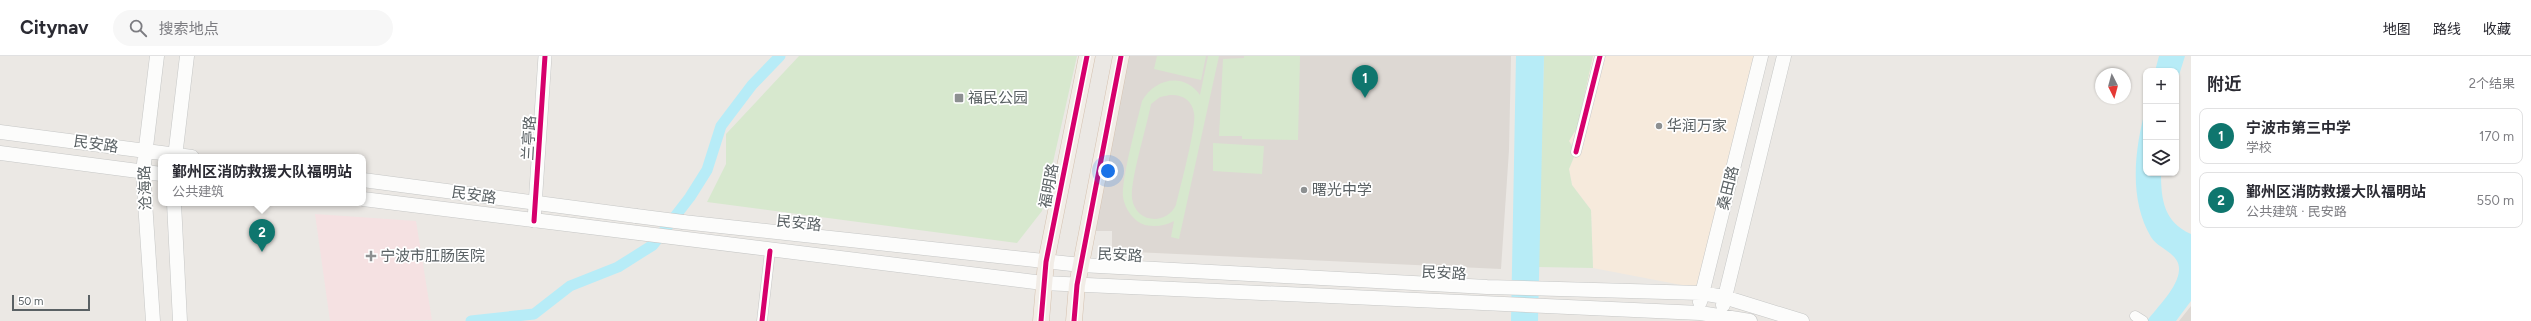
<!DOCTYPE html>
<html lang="zh">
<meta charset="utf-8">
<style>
:root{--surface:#fff;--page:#f7f7f7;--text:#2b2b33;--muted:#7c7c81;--line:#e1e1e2;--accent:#0f766e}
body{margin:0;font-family:Figtree,"Noto Sans SC",sans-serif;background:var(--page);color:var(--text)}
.controls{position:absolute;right:12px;top:12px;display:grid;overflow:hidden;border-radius:8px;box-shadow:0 1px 3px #0004}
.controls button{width:36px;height:36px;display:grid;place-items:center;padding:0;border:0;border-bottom:1px solid var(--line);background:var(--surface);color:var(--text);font:20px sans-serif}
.compass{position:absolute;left:2095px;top:12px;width:36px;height:36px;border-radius:50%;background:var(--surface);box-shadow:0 1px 3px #0004;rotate:174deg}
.scale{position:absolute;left:12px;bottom:10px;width:78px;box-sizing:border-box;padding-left:4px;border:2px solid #5a6164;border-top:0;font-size:11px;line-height:14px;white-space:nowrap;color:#5a6164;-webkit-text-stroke:3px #fff;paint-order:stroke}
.you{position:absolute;left:1108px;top:115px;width:14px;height:14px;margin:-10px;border:3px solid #fff;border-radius:50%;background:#1a73e8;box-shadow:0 0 0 6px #1a73e833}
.badge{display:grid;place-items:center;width:26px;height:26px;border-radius:50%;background:var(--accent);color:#fff;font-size:13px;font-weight:700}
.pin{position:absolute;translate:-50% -33px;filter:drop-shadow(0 1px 2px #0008)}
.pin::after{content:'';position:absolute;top:21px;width:14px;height:12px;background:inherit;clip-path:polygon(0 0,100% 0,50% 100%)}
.popup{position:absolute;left:158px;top:98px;width:208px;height:52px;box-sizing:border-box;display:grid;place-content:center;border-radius:8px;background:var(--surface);filter:drop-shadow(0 1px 3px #0005);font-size:13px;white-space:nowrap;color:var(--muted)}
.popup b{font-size:15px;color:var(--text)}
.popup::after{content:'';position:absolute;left:50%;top:100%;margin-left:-8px;border:8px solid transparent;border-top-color:var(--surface)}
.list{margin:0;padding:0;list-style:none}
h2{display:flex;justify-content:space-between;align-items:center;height:52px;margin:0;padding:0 16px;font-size:17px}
h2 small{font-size:13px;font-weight:400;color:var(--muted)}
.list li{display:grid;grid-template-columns:26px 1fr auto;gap:12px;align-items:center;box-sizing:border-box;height:56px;margin:0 8px 8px;padding:0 8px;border:1px solid var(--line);border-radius:8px}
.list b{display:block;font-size:15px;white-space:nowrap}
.list p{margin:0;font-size:13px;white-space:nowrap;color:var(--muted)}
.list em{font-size:13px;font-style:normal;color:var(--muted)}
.icon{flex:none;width:22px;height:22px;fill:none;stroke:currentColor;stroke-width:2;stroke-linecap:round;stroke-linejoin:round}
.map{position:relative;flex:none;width:2191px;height:265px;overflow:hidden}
header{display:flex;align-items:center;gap:24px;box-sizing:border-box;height:56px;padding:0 20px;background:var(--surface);border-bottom:1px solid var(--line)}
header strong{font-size:19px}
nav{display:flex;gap:22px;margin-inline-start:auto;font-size:14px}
.search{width:280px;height:36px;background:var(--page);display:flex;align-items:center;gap:10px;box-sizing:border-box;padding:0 14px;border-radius:22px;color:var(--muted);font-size:15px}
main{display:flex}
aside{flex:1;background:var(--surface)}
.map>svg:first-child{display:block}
.commercial{fill:#f6eadc}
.education{fill:#ddd8d3}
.medical{fill:#f5e1e2}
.green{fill:#d7e8ce;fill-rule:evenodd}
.water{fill:#b7ecf7}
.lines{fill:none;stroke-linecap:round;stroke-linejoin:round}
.canal{stroke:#b7ecf7;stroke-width:11}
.minor-casing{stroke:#c7c7c6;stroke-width:11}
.tertiary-casing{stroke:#c7c7c6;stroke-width:14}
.secondary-casing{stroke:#c6c7c6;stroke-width:15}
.primary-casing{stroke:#d5c2b0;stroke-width:17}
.minor{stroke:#fcfcfb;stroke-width:10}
.tertiary{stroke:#fcfcfb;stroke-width:13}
.secondary{stroke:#fcfcfb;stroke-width:14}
.primary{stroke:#f2ede7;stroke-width:16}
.secondary-bridge-casing{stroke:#c6c7c6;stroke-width:15;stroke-linecap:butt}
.secondary-bridge{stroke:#fcfcfb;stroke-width:14}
.cycleway-casing{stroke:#fff;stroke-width:8}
.cycleway{stroke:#d6006c;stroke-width:5}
.poi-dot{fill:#8d9091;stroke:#fff;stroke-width:1.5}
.labels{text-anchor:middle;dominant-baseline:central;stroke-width:3.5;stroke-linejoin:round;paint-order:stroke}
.poi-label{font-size:15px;fill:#5a6164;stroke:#fff;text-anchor:start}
.street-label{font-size:15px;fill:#5a6164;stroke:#fff}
</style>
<header>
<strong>Citynav</strong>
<div class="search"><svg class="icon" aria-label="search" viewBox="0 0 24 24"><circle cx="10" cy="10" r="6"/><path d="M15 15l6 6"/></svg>搜索地点</div>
<nav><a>地图</a><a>路线</a><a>收藏</a></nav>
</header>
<main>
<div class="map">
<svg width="2191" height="265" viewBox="0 0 2191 265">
<rect width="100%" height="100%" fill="#ebe8e4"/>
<path class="commercial" d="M1593 0H1756L1697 232 1593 212 1591 154 1572 129 1569 113 1576 96 1569 85 1577 72Z"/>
<path class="education" d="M1128 0H1511L1509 94 1501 213 1112 195V175H1095Z
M2191 250V265H2179Z"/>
<path class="medical" d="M315 158 416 165 432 264 330 265Z"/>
<path class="green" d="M799 0H1077L1042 155 1017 187 707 146 726 108V78Z
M1157 0H1206L1201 24 1154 13Z
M1208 0H1219L1179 183 1171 181 1174 165C1165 170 1155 171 1145 169 1133 165 1125 153 1123 141 1121 124 1137 66 1142 45 1155 22 1184 16 1200 39ZM1170 39C1182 38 1192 44 1194 57 1197 69 1180 132 1176 149 1166 170 1135 167 1132 142 1130 124 1147 70 1151 48L1160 41Z
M1244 0H1300L1298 84 1242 83V80H1219L1223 3 1244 2Z
M1544 0H1593L1577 72 1569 85 1576 96 1569 113 1572 129 1591 154 1593 212 1538 211Z
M1213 87 1264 90 1262 118 1213 115Z"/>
<path class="water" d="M1516 0H1544L1538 265H1511Z
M2159 0H2185L2176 29V15H2155Z
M2146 51V117H2161C2161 144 2164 166 2191 178V245L2176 265H2147C2157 251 2178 232 2179 214 2180 197 2158 193 2151 181 2128 142 2135 92 2146 51Z"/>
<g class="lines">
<path class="canal" d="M471 265 534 258 570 230 618 211 653 189 690 141 707 114 721 70 752 29 780 0"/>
<defs>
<path id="minor" d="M1576 96 1600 0
M2135 260 2143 265
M762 265 770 195"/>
<path id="tertiary" d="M534 165 545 0"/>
<path id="secondary" d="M0 76 192 101
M0 97 161 118
M175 101 187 0
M363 124 636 160
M363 143 1043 227 1700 257 1750 265
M174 147 180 265
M683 166 1081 209 1487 231 1701 237 1724 241 1802 265
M1700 246 1761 0
M1723 249 1784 0
M153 265 143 116 157 0"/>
<path id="primary" d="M1041 265 1046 206 1087 0
M1074 265 1077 229 1121 0"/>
</defs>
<use href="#minor" class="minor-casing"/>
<use href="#tertiary" class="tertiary-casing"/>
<use href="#secondary" class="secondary-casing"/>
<use href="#primary" class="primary-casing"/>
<use href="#minor" class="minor"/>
<use href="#tertiary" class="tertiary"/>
<use href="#secondary" class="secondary"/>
<use href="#primary" class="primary"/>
<defs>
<path id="secondary-bridge" d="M636 160 683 166"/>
</defs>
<use href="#secondary-bridge" class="secondary-bridge-casing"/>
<use href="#secondary-bridge" class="secondary-bridge"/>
<defs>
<path id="cycleway" d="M1576 96 1600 0
M534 165 545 0
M762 265 770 195
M1041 265 1046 206 1087 0
M1074 265 1077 229 1121 0"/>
</defs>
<use href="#cycleway" class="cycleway-casing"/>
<use href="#cycleway" class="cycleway"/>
</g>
<g class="poi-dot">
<rect x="954" y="37" width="10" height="10" rx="2"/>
<circle cx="1659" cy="70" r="4"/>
<circle cx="1304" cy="134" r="4"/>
<path d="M369 194h4v4h4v4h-4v4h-4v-4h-4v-4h4z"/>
</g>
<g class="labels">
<g class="poi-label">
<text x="968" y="42">福民公园</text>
<text x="1667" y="70">华润万家</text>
<text x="1312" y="134">曙光中学</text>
<text x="380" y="200">宁波市肛肠医院</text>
</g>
<g class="street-label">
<text transform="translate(529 82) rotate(-87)">兰亭路</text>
<text transform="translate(96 88) rotate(8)">民安路</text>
<text transform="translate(1049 130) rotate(-79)">福明路</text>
<text transform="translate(145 132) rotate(-92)">沧海路</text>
<text transform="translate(1728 132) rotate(-76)">桑田路</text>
<text transform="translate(474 139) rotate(8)">民安路</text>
<text transform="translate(799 167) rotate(6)">民安路</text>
<text transform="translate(1120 199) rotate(3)">民安路</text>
<text transform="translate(1444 217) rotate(3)">民安路</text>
</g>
</g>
</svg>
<div class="controls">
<button>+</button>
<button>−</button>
<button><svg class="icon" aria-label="layers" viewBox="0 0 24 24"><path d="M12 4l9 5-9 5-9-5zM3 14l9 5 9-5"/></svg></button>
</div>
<svg class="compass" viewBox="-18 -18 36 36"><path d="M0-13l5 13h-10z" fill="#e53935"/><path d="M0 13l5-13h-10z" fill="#7c7c81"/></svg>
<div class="scale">50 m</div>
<div class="you"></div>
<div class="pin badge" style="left:1365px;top:42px">1</div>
<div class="pin badge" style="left:262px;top:196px">2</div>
<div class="popup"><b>鄞州区消防救援大队福明站</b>公共建筑</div>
</div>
<aside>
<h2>附近<small>2个结果</small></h2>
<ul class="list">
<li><span class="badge">1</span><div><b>宁波市第三中学</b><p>学校</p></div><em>170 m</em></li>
<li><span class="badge">2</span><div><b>鄞州区消防救援大队福明站</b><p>公共建筑 · 民安路</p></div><em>550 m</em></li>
</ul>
</aside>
</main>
